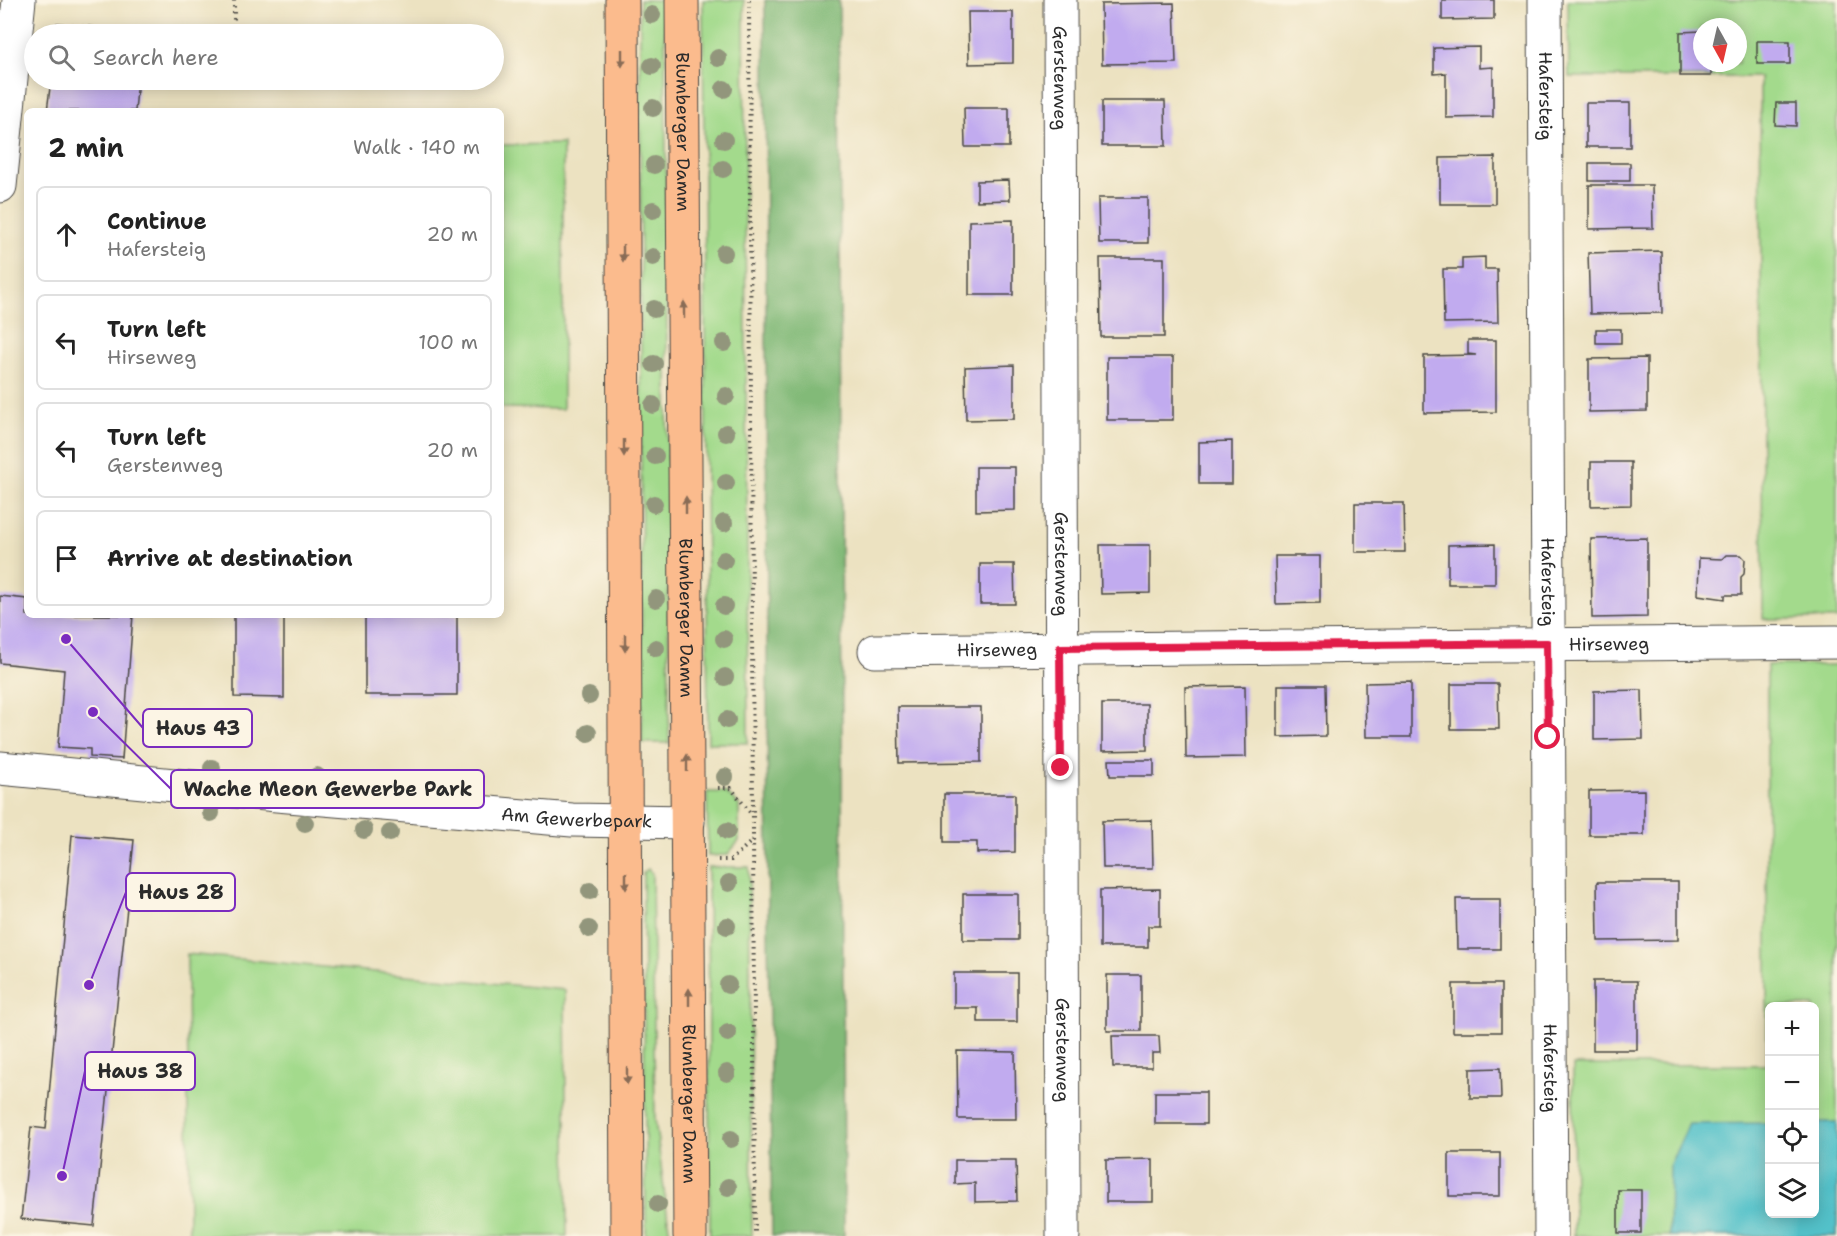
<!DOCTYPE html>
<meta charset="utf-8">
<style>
:root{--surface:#fff;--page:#f6f6f6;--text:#222;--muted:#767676;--line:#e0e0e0}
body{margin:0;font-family:"Shantell Sans",sans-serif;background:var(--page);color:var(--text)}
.controls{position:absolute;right:18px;bottom:18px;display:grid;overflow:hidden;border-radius:9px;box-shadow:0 3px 15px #0003}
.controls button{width:54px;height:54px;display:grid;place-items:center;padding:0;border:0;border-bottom:2px solid var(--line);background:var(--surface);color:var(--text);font:30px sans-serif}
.compass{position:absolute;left:1693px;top:18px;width:54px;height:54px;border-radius:50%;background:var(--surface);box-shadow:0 3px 15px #0003;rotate:172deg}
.stop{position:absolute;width:18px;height:18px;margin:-14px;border:4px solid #e11d48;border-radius:50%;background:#fff}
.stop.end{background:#e11d48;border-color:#fff;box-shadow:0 2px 6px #0008}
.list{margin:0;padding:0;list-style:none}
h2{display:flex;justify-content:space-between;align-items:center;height:78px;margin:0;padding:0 24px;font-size:26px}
h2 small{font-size:20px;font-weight:400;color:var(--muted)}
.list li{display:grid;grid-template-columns:39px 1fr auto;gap:18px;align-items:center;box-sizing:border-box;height:96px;margin:0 12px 12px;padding:0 12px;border:2px solid var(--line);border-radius:9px}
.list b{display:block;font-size:22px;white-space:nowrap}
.list p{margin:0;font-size:20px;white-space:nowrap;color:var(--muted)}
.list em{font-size:20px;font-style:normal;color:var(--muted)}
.icon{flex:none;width:33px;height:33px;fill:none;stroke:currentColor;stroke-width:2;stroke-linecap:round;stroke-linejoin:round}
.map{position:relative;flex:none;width:1837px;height:1236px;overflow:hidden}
.search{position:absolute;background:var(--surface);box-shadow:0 3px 15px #0003;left:24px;top:24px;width:480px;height:66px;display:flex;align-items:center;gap:15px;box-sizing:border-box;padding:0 21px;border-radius:33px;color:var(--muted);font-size:22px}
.panel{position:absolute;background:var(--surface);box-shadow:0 3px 15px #0003;left:24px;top:108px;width:480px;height:510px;border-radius:9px}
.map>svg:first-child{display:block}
.green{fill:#a3da8c;stroke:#67825c;stroke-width:1.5;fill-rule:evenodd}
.forest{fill:#82ba78;stroke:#567252;stroke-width:1.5}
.water{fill:#53c1c9;stroke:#3f767a;stroke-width:1.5}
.building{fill:#c1abef}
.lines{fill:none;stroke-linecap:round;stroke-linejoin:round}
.minor-casing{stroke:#484642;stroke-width:35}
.major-casing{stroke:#484642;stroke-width:35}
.path{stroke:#484642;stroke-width:4;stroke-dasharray:1.5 4.5;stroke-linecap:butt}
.minor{stroke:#fff;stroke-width:33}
.major{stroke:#fbbb8d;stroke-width:33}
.tree{fill:#92967c}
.oneway{fill:#896c57}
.route{stroke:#e11d48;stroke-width:8}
.labels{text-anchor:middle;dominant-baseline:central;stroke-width:4.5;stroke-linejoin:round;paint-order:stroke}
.street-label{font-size:18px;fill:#2b2b2b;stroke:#fcf5e5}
.leader{fill:none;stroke:#7b2cbf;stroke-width:2}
.callout-dot{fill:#7b2cbf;stroke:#fcf5e5;stroke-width:2}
.callout{fill:#fcf5e5;stroke:#7b2cbf;stroke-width:2}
.callout-label{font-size:20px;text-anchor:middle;font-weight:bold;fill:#2b2b2b}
</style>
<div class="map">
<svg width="1837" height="1236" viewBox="0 0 1837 1236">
<rect width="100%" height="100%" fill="#fcf5e5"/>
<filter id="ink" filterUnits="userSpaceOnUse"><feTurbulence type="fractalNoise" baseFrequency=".0167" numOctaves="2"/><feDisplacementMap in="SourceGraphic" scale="12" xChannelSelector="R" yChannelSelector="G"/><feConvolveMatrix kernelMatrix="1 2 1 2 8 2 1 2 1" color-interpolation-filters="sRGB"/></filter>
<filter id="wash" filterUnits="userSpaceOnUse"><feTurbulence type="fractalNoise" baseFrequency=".008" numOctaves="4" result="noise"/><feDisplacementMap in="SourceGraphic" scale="24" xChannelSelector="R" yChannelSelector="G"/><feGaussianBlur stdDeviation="1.35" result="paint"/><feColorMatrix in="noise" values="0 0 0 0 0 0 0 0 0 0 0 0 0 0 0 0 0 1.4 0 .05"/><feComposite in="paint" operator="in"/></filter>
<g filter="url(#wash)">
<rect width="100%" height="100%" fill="#ece2c1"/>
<path class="green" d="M640 0H665L669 743H642Z
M703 0H744L748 743H708Z
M1568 0H1837V619H1763L1760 77H1569ZM1702 27H1738V63H1702Z
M563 144V409L501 408V145Z
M1767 665H1837V1236H1574L1573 1065H1767ZM1770 1006H1814V1214H1770Z
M707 792H725L739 805V841L727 855 708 856Z
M708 867H749L752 1236H710Z
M648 869 652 874 655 1119 670 1236H646L643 873Z
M187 954 565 990 567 1236H189Z"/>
<path class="forest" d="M765 0H839L844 1236H772L768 929Z"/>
<path class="water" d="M1815 1122H1837V1236H1669L1670 1164 1689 1124 1769 1123 1770 1214H1814Z"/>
<g id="blocks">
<path class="building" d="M1442 0H1494V19L1442 20Z
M1174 3 1176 63 1102 64 1101 4Z
M968 12H1013V63L969 64Z
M57 23 143 32V34H55Z
M1702 31V63H1711V76H1680V32Z
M1757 41H1790V64H1757Z
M1479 47V68L1493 67V117L1446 118V73L1434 74V48Z
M51 80H138L135 111H47Z
M1102 101H1165L1166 146H1102Z
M1586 103H1630V147H1586Z
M1776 103H1796V126L1775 125Z
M964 108H1009V147H965Z
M1495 157V204H1440V158Z
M1589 163H1630V181H1589Z
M1009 180 1010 200 977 201V181Z
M1589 185H1652L1653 228 1589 229Z
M1098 198H1148V243H1099Z
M1013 220V295H969V221Z
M1661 251 1662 313 1590 314 1588 253Z
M1485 257V269H1497L1498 322 1444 323 1443 269H1462V258Z
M1100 258H1164V337H1101Z
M1596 329H1621V343H1596Z
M1468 340H1496V412L1424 413V356L1476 355 1468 354Z
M1107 357H1173V420H1107Z
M1647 358V411L1589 412V359Z
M1014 365V419L966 420 965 367Z
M1232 441V484H1199V442Z
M1591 462H1631V505L1591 506Z
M976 467H1015V510L976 511Z
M1355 503H1404L1405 552H1355Z
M1647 538V617L1592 618 1591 539Z
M1495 544V584H1448V545Z
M1100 545H1150V593L1101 594Z
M1726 555H1741L1745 559 1744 574 1741 577V595H1725V599L1698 595 1699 558 1722 559Z
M1275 556H1320V603L1276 604Z
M980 564H1014L1015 604H980Z
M0 596 27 599V615H133L122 759 90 757V749L58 747 64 670 0 663Z
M234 615H284V698L234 697Z
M365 615H457V695H365Z
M1411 682V737H1366L1365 683Z
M1451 684H1498L1499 729H1451Z
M1278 685H1325L1326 736 1278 737Z
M1245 686 1246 757 1186 758 1185 687Z
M1642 690 1643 739 1594 740V691Z
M1102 704H1147V750L1102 751Z
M898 707H981V762L899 763Z
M1109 760H1154V776H1110Z
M1644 790V835H1589V791Z
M944 794H1015V852L977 853V842H944Z
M1152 820 1153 868H1103L1102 821Z
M72 835 134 840 94 1226 21 1219 31 1127 46 1129Z
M1597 882H1678V940L1598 941Z
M1160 889V926H1148V947H1100V890Z
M963 894H1018V940H963Z
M1456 899H1500V949H1457Z
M954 973H1017V1022H978V1008H954Z
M1107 975H1141V1031H1107Z
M1593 981H1637V1050H1593Z
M1453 984H1501V1032H1453Z
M1112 1036H1159L1160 1053H1152V1067H1113Z
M957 1051 1015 1052 1016 1119H958Z
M1500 1068 1501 1098H1470V1069Z
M1155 1092H1206V1124H1155Z
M1449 1153H1500V1196H1449Z
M1153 1159V1202H1106V1160Z
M955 1160H1016L1017 1201 975 1202V1183L955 1184Z
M1618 1190H1641V1233H1618Z"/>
</g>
</g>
<g filter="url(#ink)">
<use href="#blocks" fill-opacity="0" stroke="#484642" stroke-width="1.5"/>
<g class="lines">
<defs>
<g id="minor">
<path id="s1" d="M1060 0 1063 1236"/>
<path id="s2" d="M1545 0 1551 1236"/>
<path d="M0 186 19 0"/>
<path id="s3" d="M875 651 1837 642"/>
<path id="s4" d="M0 768 277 795 572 820 688 822"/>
</g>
<g id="major">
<path d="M622 0 627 1236"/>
<path id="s5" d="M682 0 690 1236"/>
</g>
</defs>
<use href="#minor" class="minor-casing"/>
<use href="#major" class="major-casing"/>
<path class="path" d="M234 0V34
M749 0 755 1236
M234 80V87
M718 788H731L752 815
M718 860H731L753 840"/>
<use href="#minor" class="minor"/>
<use href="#major" class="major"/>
</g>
<g class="tree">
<circle cx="652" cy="15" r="9"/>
<circle cx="718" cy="58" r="9"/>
<circle cx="652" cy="66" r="9"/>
<circle cx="724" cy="89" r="9"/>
<circle cx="653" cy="108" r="9"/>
<circle cx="724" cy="140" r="9"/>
<circle cx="654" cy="165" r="9"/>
<circle cx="723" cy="169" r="9"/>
<circle cx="653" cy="210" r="9"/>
<circle cx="724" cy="253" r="9"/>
<circle cx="653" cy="257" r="9"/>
<circle cx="654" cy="309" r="9"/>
<circle cx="724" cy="343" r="9"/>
<circle cx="654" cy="364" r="9"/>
<circle cx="726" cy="396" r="9"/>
<circle cx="653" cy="405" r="9"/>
<circle cx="726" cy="433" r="9"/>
<circle cx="655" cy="456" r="9"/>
<circle cx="726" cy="483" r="9"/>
<circle cx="654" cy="504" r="9"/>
<circle cx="724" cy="523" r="9"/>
<circle cx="724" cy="560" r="9"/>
<circle cx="656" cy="599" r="9"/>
<circle cx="724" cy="606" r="9"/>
<circle cx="724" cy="639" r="9"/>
<circle cx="656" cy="648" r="9"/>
<circle cx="725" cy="677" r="9"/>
<circle cx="589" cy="696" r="9"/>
<circle cx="727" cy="720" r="9"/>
<circle cx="588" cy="733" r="9"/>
<circle cx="212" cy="768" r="9"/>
<circle cx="317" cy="776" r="9"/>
<circle cx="725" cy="777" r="9"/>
<circle cx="211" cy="813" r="9"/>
<circle cx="305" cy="823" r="9"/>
<circle cx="364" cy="830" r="9"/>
<circle cx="727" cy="831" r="9"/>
<circle cx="390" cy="833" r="9"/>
<circle cx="729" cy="883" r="9"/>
<circle cx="590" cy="891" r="9"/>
<circle cx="727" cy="926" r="9"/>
<circle cx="589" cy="929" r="9"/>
<circle cx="728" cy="985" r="9"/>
<circle cx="728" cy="1033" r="9"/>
<circle cx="727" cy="1073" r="9"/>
<circle cx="731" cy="1139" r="9"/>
<circle cx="728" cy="1187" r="9"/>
<circle cx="658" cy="1204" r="9"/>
</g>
<defs><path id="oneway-solid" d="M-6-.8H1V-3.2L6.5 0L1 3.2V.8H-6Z" transform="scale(1.5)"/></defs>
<g class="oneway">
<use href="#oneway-solid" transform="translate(622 58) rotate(90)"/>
<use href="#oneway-solid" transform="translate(623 253) rotate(90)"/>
<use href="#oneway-solid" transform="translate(684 310) rotate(-90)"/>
<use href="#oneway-solid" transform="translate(624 448) rotate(90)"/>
<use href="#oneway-solid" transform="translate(686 505) rotate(-90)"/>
<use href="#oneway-solid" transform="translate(625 643) rotate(90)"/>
<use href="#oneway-solid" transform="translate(687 763) rotate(-90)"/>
<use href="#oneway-solid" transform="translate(626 881) rotate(90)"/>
<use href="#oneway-solid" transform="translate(689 997) rotate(-90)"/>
<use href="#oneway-solid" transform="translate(627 1076) rotate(90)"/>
</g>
</g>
<g class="lines" filter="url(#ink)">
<path class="route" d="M1061 768 1060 648 1547 643 1548 737"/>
</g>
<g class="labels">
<g class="street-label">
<text stroke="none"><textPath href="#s1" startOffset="78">Gerstenweg</textPath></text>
<text stroke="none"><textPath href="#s2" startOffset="96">Hafersteig</textPath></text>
<text stroke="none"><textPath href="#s5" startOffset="132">Blumberger Damm</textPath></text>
<text stroke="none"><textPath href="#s1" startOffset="564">Gerstenweg</textPath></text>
<text stroke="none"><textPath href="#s2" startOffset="582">Hafersteig</textPath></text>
<text stroke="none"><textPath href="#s5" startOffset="618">Blumberger Damm</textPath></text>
<text stroke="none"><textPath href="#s3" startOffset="734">Hirseweg</textPath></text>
<text stroke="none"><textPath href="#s3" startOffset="122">Hirseweg</textPath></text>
<text stroke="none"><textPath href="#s4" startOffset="579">Am Gewerbepark</textPath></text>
<text stroke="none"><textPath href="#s1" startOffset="1050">Gerstenweg</textPath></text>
<text stroke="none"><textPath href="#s2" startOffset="1068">Hafersteig</textPath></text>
<text stroke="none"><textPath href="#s5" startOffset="1104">Blumberger Damm</textPath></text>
</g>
</g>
<path class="leader" d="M66 639L143 728M93 712L171 789M89 985L126 892M62 1176L85 1071"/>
<g class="callout-dot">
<circle cx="66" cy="639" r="6"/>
<circle cx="93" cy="712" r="6"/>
<circle cx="89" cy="985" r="6"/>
<circle cx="62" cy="1176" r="6"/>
</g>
<g class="callout">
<rect x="143" y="709" width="109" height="38" rx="6"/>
<rect x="171" y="770" width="313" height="38" rx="6"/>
<rect x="126" y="873" width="109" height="38" rx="6"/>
<rect x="85" y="1052" width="110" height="38" rx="6"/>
</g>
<g class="callout-label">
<text x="198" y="735">Haus 43</text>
<text x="328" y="796">Wache Meon Gewerbe Park</text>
<text x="181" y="899">Haus 28</text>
<text x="140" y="1078">Haus 38</text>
</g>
</svg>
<div class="controls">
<button>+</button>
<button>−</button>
<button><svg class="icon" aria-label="locate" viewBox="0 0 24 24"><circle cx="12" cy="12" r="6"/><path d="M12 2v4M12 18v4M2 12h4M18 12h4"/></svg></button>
<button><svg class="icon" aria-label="layers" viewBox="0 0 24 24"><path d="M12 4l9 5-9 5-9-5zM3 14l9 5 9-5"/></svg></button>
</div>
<svg class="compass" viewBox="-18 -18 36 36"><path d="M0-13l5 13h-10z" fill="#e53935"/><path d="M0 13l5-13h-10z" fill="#767676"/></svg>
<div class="stop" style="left:1548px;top:737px"></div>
<div class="stop end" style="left:1061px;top:768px"></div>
<div class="search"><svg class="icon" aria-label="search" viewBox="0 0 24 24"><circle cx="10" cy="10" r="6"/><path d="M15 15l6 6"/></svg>Search here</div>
<section class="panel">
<h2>2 min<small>Walk · 140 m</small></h2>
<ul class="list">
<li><svg class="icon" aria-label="ahead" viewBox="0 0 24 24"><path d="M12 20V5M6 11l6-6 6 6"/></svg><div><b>Continue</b><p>Hafersteig</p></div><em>20 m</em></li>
<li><svg class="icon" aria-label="left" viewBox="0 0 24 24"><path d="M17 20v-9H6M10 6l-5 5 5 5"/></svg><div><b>Turn left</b><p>Hirseweg</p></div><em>100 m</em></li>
<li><svg class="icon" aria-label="left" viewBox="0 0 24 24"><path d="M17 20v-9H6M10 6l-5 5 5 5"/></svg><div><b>Turn left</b><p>Gerstenweg</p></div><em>20 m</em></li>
<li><svg class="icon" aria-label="arrive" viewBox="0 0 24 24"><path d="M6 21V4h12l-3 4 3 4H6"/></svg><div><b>Arrive at destination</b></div></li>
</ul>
</section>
</div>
